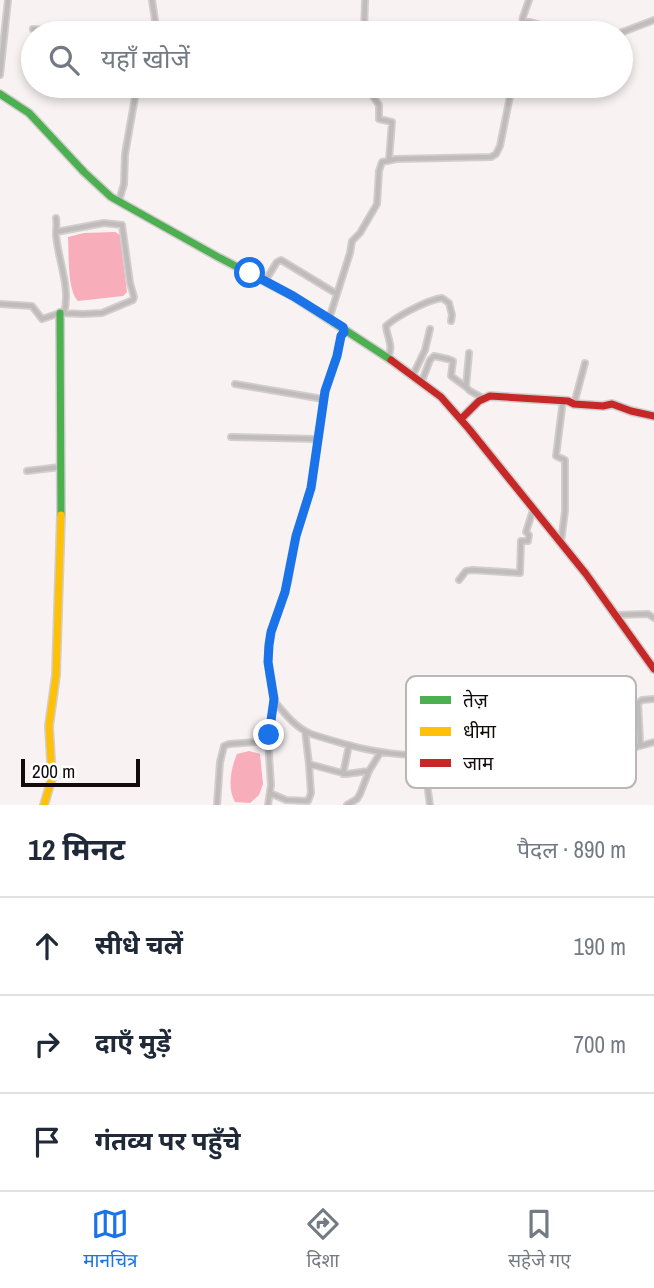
<!DOCTYPE html>
<html lang="hi">
<meta charset="utf-8">
<style>
:root{--surface:#fff;--page:#f2f2f3;--text:#1f2937;--muted:#747a83;--line:#e0e1e3;--accent:#1a73e8}
body{margin:0;font-family:"Archivo Narrow","Noto Sans Devanagari",sans-serif;background:var(--page);color:var(--text)}
.scale{position:absolute;left:21px;bottom:18px;width:119px;box-sizing:border-box;padding-left:7px;border:4px solid #130a0b;border-top:0;font-size:19px;line-height:24px;white-space:nowrap;color:#130a0b;-webkit-text-stroke:5px #fff;paint-order:stroke}
.stop{position:absolute;width:21px;height:21px;margin:-16px;border:5px solid #1a73e8;border-radius:50%;background:#fff}
.stop.end{background:#1a73e8;border-color:#fff;box-shadow:0 2px 7px #0008}
.list{margin:0;padding:0;list-style:none}
h2{display:flex;justify-content:space-between;align-items:center;height:91px;margin:0;padding:0 28px;font-size:30px}
h2 small{font-size:23px;font-weight:400;color:var(--muted)}
.list li{display:grid;grid-template-columns:46px 1fr auto;gap:21px;align-items:center;box-sizing:border-box;height:98px;padding:0 28px;border-top:2px solid var(--line)}
.list b{display:block;font-size:26px;white-space:nowrap}
.list em{font-size:23px;font-style:normal;color:var(--muted)}
.icon{flex:none;width:38px;height:38px;fill:none;stroke:currentColor;stroke-width:2;stroke-linecap:round;stroke-linejoin:round}
.map{position:relative;flex:none;width:654px;height:805px;overflow:hidden}
.search{position:absolute;background:var(--surface);box-shadow:0 4px 10px #0003;left:21px;right:21px;top:21px;height:77px;display:flex;align-items:center;gap:18px;box-sizing:border-box;padding:0 24px;border-radius:38px;color:var(--muted);font-size:26px}
.sheet{height:385px;background:var(--surface)}
nav{display:flex;justify-content:space-around;align-items:center;box-sizing:border-box;height:98px;border-top:2px solid var(--line);background:var(--surface);font-size:19px;color:var(--muted)}
nav a{display:grid;justify-items:center;gap:4px}
nav .on{color:var(--accent)}
.map>svg:first-child{display:block}
.water{fill:#f8adba}
.lines{fill:none;stroke-linecap:round;stroke-linejoin:round}
.street-casing{stroke:#d3cece;stroke-width:8}
.fast-casing{stroke:#d3cece;stroke-width:10}
.slow-casing{stroke:#d3cece;stroke-width:10}
.jam-casing{stroke:#d3cece;stroke-width:10}
.street{stroke:#c1bcbc;stroke-width:4.5}
.fast{stroke:#4caf50;stroke-width:7}
.slow{stroke:#ffc107;stroke-width:7}
.jam{stroke:#c62828;stroke-width:7}
.route{stroke:#1a73e8;stroke-width:9}
.key{fill:#fff;stroke:#b8b6b6;stroke-width:2}
.key-label{font-size:19px;fill:#130a0b}
</style>
<div class="map">
<svg width="654" height="805" viewBox="0 0 654 805">
<rect width="100%" height="100%" fill="#f8f2f2"/>
<path class="water" d="M115 232 120 235 127 292 123 296 78 301C67 290 69 253 68 237L84 233Z
M249 751 260 754 263 784 259 795 250 803 235 802C227 788 231 768 237 754Z"/>
<g class="lines">
<defs>
<path id="street" d="M522 22H530L549 27 599 33
M33 29 82 33
M152 33 156 27 152 0
M364 33 365 0
M520 33 523 17 529 0
M620 33 654 20
M0 75 8 0
M366 86 379 105V119L392 122 389 160
M119 201 124 184 125 154 137 86
M56 218C57 224 56 229 56 235 58 260 71 288 64 313
M265 281 277 262 281 260 337 294
M0 304 32 306 42 319 60 313 83 314 102 313 133 300 134 297 130 283 122 225 104 223 56 232
M329 319 350 253 352 241 360 233 377 204 379 171 382 162 396 159 491 157 496 154 500 146 512 86
M469 353 466 387 470 391 483 398
M388 357C394 347 387 337 386 326 397 316 427 300 442 298L449 303 452 315 451 321
M413 375 425 350 430 329
M422 381 430 360 434 356 448 359 453 361 451 376 466 387
M235 384 323 399
M574 404 585 363
M231 437 317 439
M27 471 60 467
M561 542 565 511V460L556 456 563 400
M459 580 466 571 472 570 520 573 521 541H528L529 535 526 532 533 510
M616 615 648 614 654 618
M275 702C286 715 295 727 311 734 346 745 380 755 417 755L637 747 640 744V741L638 703 642 700 654 699
M305 731 309 764 346 774 369 771
M640 746 654 742
M423 755 430 805
M343 774 349 745
M270 793 286 800 308 801 311 793 309 765
M217 805 220 762 224 746 229 744 268 741
M268 805 271 785 268 741 274 701 269 673 268 650 271 632 288 582 296 536 311 488 325 391 337 356 341 336 344 332 343 328
M347 805 357 799 360 794 369 771 380 753"/>
<path id="fast" d="M0 94 29 113 84 172 111 197 218 257 293 296 391 360
M60 313 61 515"/>
<path id="slow" d="M44 805 52 778 49 726 56 675 61 515"/>
<path id="jam" d="M391 360 441 397 469 429 586 574 654 669
M461 419 479 401 490 396 568 401 574 404 603 406 612 404 631 411 654 416"/>
</defs>
<use href="#street" class="street-casing"/>
<use href="#fast" class="fast-casing"/>
<use href="#slow" class="slow-casing"/>
<use href="#jam" class="jam-casing"/>
<use href="#street" class="street"/>
<use href="#fast" class="fast"/>
<use href="#slow" class="slow"/>
<use href="#jam" class="jam"/>
</g>
<g class="lines">
<path class="route" d="M250 273 293 296 343 327 344 332 341 336 337 356 325 391 311 488 296 536 285 592 271 632 269 645 268 662 274 699 269 735"/>
</g>
<rect x="406" y="676" width="230" height="112" rx="10" class="key"/>
<rect x="420" y="696" width="31" height="8" fill="#4caf50"/>
<rect x="420" y="727" width="31" height="9" fill="#ffc107"/>
<rect x="420" y="759" width="31" height="8" fill="#c62828"/>
<g class="key-label">
<text x="463" y="707">तेज़</text>
<text x="463" y="738">धीमा</text>
<text x="463" y="770">जाम</text>
</g>
</svg>
<div class="scale">200 m</div>
<div class="stop" style="left:250px;top:273px"></div>
<div class="stop end" style="left:269px;top:735px"></div>
<div class="search"><svg class="icon" aria-label="search" viewBox="0 0 24 24"><circle cx="10" cy="10" r="6"/><path d="M15 15l6 6"/></svg>यहाँ खोजें</div>
</div>
<section class="sheet">
<h2>12 मिनट<small>पैदल · 890 m</small></h2>
<ul class="list">
<li><svg class="icon" aria-label="ahead" viewBox="0 0 24 24"><path d="M12 20V5M6 11l6-6 6 6"/></svg><div><b>सीधे चलें</b></div><em>190 m</em></li>
<li><svg class="icon" aria-label="right" viewBox="0 0 24 24"><path d="M7 20v-9h11M14 6l5 5-5 5"/></svg><div><b>दाएँ मुड़ें</b></div><em>700 m</em></li>
<li><svg class="icon" aria-label="arrive" viewBox="0 0 24 24"><path d="M6 21V4h12l-3 4 3 4H6"/></svg><div><b>गंतव्य पर पहुँचे</b></div></li>
</ul>
</section>
<nav>
<a class="on"><svg class="icon" aria-label="map" viewBox="0 0 24 24"><path d="M3 6l6-2 6 2 6-2v14l-6 2-6-2-6 2zM9 4v14M15 6v14"/></svg>मानचित्र</a>
<a><svg class="icon" aria-label="directions" viewBox="0 0 24 24"><path d="M12 3l9 9-9 9-9-9zM9 14v-3h6M13 9l2 2-2 2"/></svg>दिशा</a>
<a><svg class="icon" aria-label="saved" viewBox="0 0 24 24"><path d="M7 4h10v16l-5-4-5 4z"/></svg>सहेजे गए</a>
</nav>
